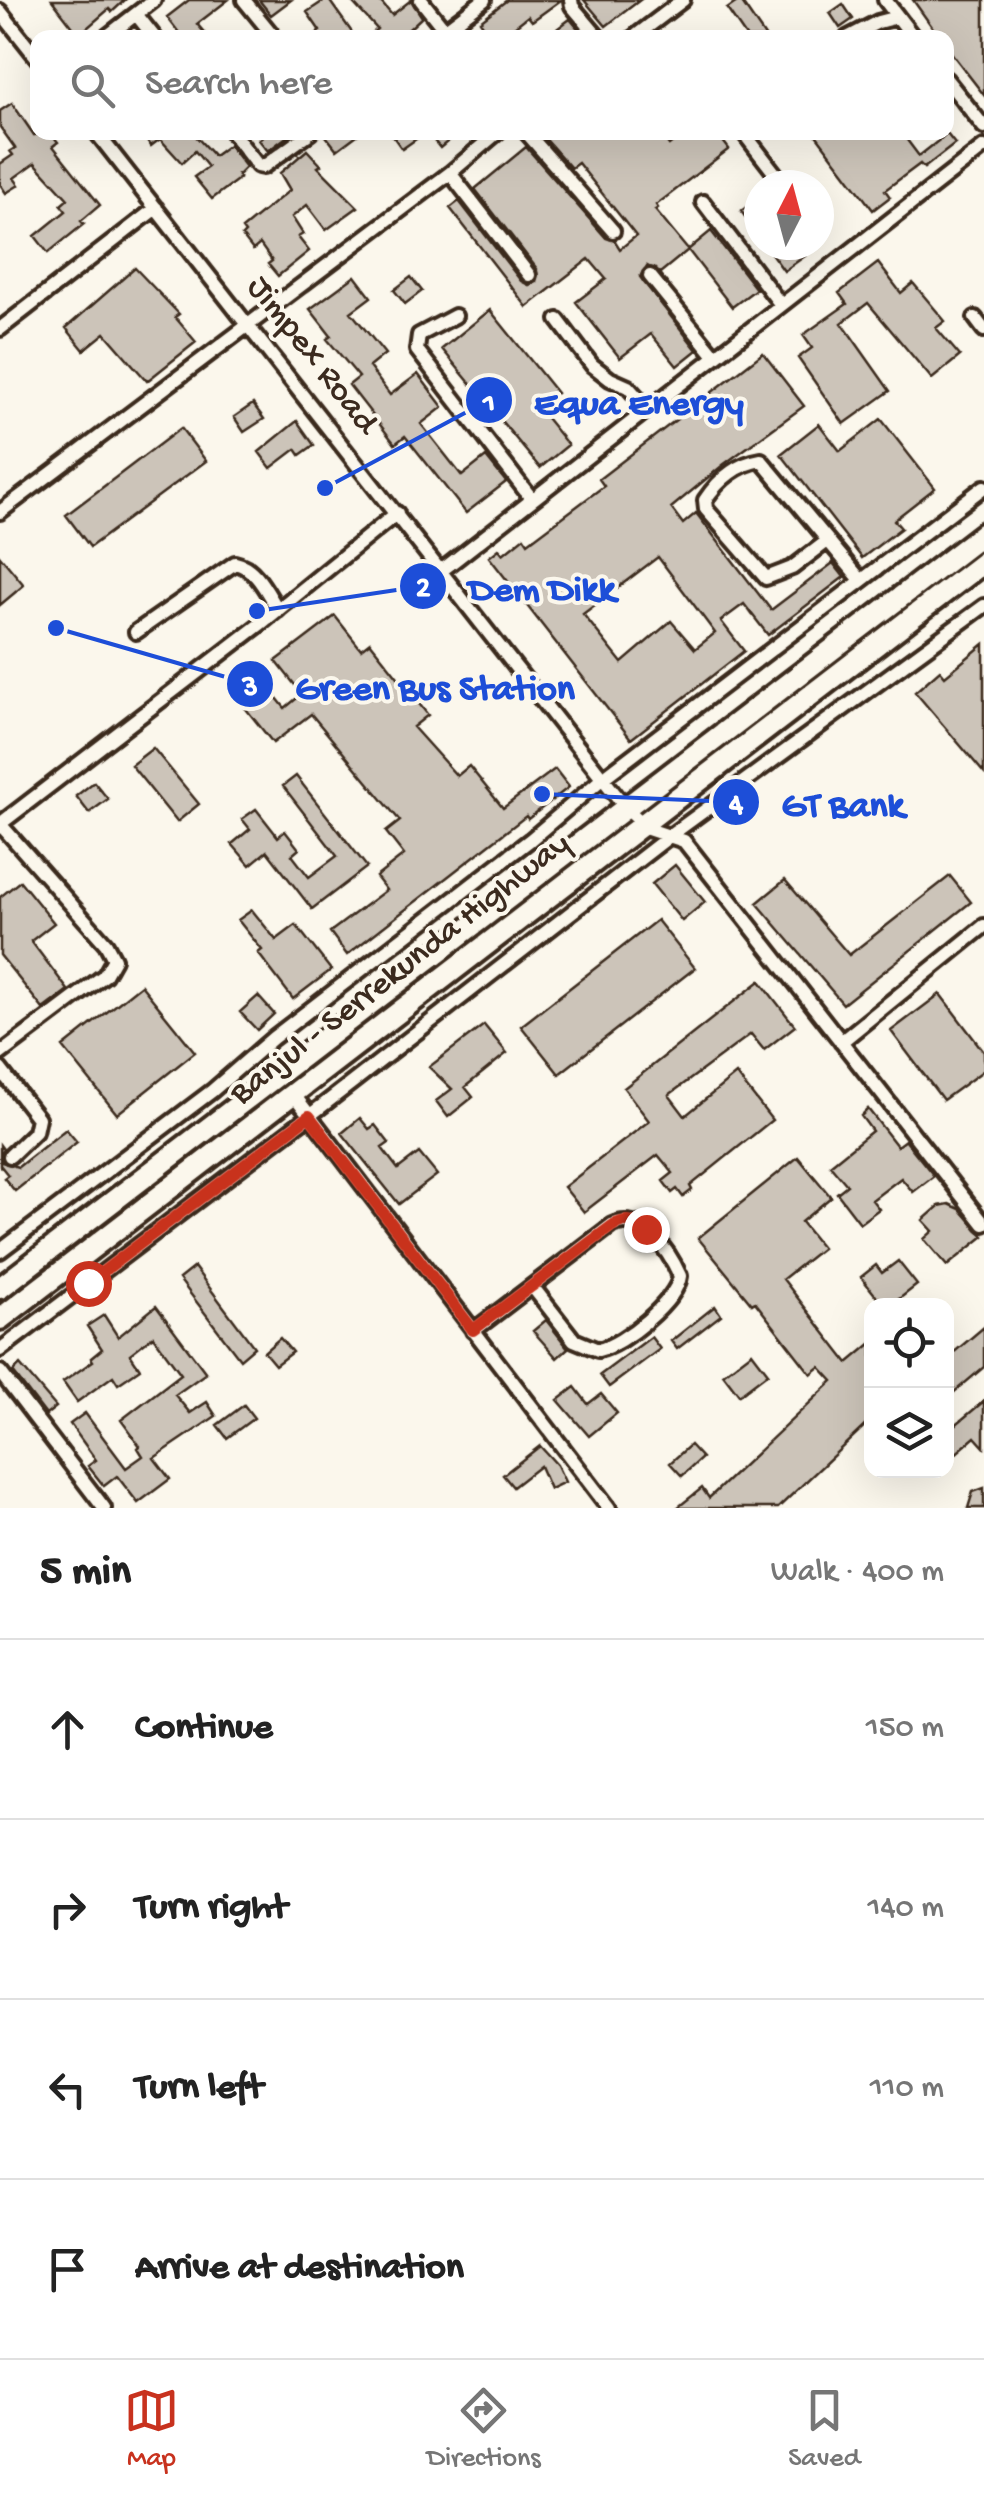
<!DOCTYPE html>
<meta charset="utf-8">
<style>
:root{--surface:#fff;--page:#f2f2f2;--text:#222;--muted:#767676;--line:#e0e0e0;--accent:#c8321e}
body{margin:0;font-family:"Gochi Hand",sans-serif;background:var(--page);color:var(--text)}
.controls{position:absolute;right:30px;bottom:30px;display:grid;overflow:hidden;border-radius:20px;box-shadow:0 10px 40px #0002}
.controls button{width:90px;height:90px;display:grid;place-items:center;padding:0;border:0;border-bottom:2px solid var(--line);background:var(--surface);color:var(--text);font:50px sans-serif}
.compass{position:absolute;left:744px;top:170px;width:90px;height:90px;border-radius:50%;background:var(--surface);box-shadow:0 10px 40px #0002;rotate:6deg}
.stop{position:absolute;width:30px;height:30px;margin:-22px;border:8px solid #c8321e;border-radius:50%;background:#fff}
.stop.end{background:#c8321e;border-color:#fff;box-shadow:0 2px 10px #0008}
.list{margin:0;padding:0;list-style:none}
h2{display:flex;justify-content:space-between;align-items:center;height:130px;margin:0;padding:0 40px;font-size:42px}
h2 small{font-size:32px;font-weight:400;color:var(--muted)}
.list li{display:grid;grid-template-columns:65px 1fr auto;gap:30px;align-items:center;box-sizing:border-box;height:180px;padding:0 40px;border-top:2px solid var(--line)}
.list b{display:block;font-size:38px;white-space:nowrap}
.list em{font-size:32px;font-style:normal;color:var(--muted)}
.icon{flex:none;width:55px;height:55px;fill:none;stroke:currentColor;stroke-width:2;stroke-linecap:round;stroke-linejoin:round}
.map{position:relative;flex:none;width:984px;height:1508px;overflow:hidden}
.search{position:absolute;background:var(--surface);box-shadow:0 10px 40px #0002;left:30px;right:30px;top:30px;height:110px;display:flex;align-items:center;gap:25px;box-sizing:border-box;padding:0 35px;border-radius:20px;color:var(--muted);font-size:38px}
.sheet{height:850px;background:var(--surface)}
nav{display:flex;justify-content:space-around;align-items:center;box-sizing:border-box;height:140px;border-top:2px solid var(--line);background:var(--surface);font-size:28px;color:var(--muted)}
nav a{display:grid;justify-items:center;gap:5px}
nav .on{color:var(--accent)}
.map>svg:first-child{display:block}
.building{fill:#ccc4b9;stroke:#3b2a1e;stroke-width:2.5;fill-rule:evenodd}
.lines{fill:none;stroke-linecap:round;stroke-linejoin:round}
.minor-casing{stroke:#3b2a1e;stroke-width:20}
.highway-casing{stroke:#3b2a1e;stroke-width:28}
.minor{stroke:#fbf7ec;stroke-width:12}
.highway{stroke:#fbf7ec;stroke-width:20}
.route{stroke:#c8321e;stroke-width:12}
.labels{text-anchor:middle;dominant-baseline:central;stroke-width:8;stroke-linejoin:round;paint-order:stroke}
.street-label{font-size:35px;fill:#3b2a1e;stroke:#fbf7ec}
.leader{fill:none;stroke:#1d4ed8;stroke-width:4}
.callout-dot{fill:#1d4ed8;stroke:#fbf7ec;stroke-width:4}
.mark-label{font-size:30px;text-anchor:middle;font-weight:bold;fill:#fff}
.callout-label{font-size:38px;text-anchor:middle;font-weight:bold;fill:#1d4ed8;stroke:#fbf7ec;stroke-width:8;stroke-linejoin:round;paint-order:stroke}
</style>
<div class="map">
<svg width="984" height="1508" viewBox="0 0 984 1508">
<rect width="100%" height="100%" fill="#fbf7ec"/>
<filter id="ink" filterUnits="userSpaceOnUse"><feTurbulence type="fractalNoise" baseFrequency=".01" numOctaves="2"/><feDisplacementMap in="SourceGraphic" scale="20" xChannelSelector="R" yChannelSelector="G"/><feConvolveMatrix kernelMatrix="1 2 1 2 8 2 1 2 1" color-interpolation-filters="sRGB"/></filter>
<g filter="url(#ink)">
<path class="building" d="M52 0H125L112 12 109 9 79 35Z
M189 0H228L197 24 209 38H183L167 17Z
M259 0H291L271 15Z
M325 0H329L356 38H311L320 31 307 12Z
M360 0H379L392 15 411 0 422 17 409 29 416 38H367L377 29 354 4Z
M507 0H561L532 21 528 16 509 31 514 38H492L480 21Z
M584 0H640L606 26Z
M740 0 766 38H747L727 9Z
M913 0H984V95L946 46V38H940Z
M843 4 853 19 840 28 830 13Z
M570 19 586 38H545Z
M12 103 34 135 50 132 58 142 53 146 100 205 81 221 84 224 48 253 35 236 66 211 61 205 68 199 35 163 14 178 19 185 6 193 0 184V164L13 155 10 151 15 148 0 127V111Z
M141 132H192L214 156 229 145 246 167 238 175 240 178 212 199 194 177 208 167 195 151 182 163 160 139 151 146Z
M268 132H293L268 151 259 140Z
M323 132H361L337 150Z
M390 132H426L402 149Z
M427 132H459L440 148Z
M545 132H659L669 145 685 132H716L729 149 656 205 658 208 655 210 688 250 660 273 647 266 640 277 697 350 677 366 651 334 620 358 576 302 606 279 589 259 527 307 450 208 459 201 521 281 529 285 536 282 537 269 475 189 526 147 606 238 615 241 620 249 636 236 578 163 571 168 542 135Z
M814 132H901L919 156 947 134 955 144 924 168 920 164 885 190 890 197 873 210Z
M307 150 321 165 318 167 358 207 326 230 307 205 292 217 303 234 298 237 309 251 278 276 268 264 272 261 260 244 253 250 242 236 245 233 242 229 290 190 280 173Z
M759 198V236L741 211Z
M711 231 756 289 732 307 688 250Z
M765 245H797L805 256 784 271Z
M878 263 901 293 913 283 945 321 936 328 960 356 932 379 868 303 842 323 890 391 844 424 798 358 812 348 803 335 847 304 839 293Z
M135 268 179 314 175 317 196 342 147 381 105 333 84 350 66 328Z
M355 276 371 297 351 312 385 354 369 367 390 395 418 374 443 407 421 424 462 476 486 457 506 482 466 513 405 436 395 444 349 385 359 377 327 339 331 336 310 309Z
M411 277 422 291 405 304 394 290Z
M490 310 557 393 538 408 568 445 540 468 442 349Z
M763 353 804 406 723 465 671 508 683 524 696 513 771 610 833 563 844 577 768 635 744 604 721 621 744 651 631 739 489 557 499 549 503 554 524 537 528 543 604 486 599 479ZM658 557 715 633 695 649 671 621 622 663 583 614Z
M253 404 264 419 244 432 234 417Z
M881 419 935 488 894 520 901 528 862 558 781 454 819 424 840 451Z
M297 421 314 445 300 455 296 449 271 468 259 452Z
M181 428 206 461 90 547 66 515Z
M0 556 24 585 0 605Z
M335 616 361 649 370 642 428 715 413 727 457 776 469 766 503 808 555 769 569 787 528 819 526 816 347 955 330 932 386 890 376 877 404 855 386 832 400 821 311 714 273 743 228 686 252 667 285 708 302 694 276 661Z
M984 644V773L915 692 940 670 945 676Z
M153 748 199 804 177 822 131 765Z
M296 776 367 867 312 909 267 851 250 865 232 844 250 829 242 819 256 809 278 837 285 831 299 849 292 855 309 877 337 856 283 786Z
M94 782 108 799 89 813 76 796Z
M675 865 705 902 682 921 652 884Z
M950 876 971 902 843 1004 757 903 785 880 849 955Z
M20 881 54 923 31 941 68 990 43 1009 0 955V897Z
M252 910 276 940 296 925 331 970 293 999 258 953 262 950 238 920Z
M657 920 695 968 559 1074 521 1026Z
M760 981 795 1026 764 1050 751 1034 669 1095 685 1116 736 1074 772 1120 690 1186 692 1190 683 1197 677 1189 672 1193 663 1181 673 1173 658 1155 584 1212 564 1187 649 1121 624 1088Z
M141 985 195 1052 117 1114 63 1047Z
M940 994 984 1052V1070L943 1100 891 1031Z
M258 996 274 1014 257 1030 240 1012Z
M484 1025 507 1053 465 1087 473 1097 448 1117 436 1101 452 1089 429 1067Z
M868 1109 897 1146 905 1140 934 1176 913 1192 901 1178 872 1200 879 1209 860 1223 837 1193 847 1185 830 1165 872 1131 861 1116Z
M360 1118 369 1129 375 1125 389 1143 382 1148 398 1169 419 1153 437 1175 399 1204 342 1133Z
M66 1129 77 1142 15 1191 4 1178 8 1175 0 1165V1145L3 1149 2 1162 18 1167Z
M798 1157 831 1197 801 1222 822 1248 783 1279 848 1363 872 1343V1419L778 1508H677L702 1488 709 1498 833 1381 820 1367 811 1374 755 1302 752 1304 698 1238Z
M949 1204 960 1209 984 1236 947 1266 924 1239 933 1231 923 1220 939 1206Z
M898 1261 917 1285 890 1306H884L861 1277 876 1265 882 1273Z
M194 1267 254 1347 240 1359 179 1279Z
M156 1306 206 1373 175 1395 190 1413 207 1402 216 1416 154 1458 170 1479 138 1503 117 1476 104 1486 88 1466 96 1460 70 1424 85 1413 126 1468 143 1456 138 1448 140 1446 121 1420 181 1374 153 1336 130 1354 140 1369 118 1384 113 1376 77 1402 63 1382 93 1361 91 1358 102 1349 87 1326 104 1315 118 1337Z
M715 1306 721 1315 677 1349 671 1341Z
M546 1320 568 1348 557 1358 533 1331Z
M984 1327V1367L952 1394 946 1387V1359Z
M651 1337 660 1349 609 1387 600 1375Z
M280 1338 292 1352 275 1365 264 1352Z
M752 1352 768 1373 739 1395 723 1374Z
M20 1365 56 1407 46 1415 13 1372Z
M575 1387 588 1404 601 1394 617 1413 589 1436 558 1400Z
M984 1401V1447L975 1437 946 1462V1419L953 1427Z
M244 1405 254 1418 227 1438 217 1425Z
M690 1445 702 1458 682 1476 670 1463Z
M540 1446 557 1465 565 1482 550 1489 540 1466 513 1487 503 1475Z
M984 1488V1508H968L973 1492Z"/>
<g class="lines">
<defs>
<path id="minor" d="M244 0 275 38
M421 0 444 29
M571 0 572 6 599 38
M885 0 914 38
M0 11 38 59
M136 14 155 38
M105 38 154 0
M434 38 484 0
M633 38 683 0
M847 38 878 22 897 17
M946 79 984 127
M96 132 626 808 648 829 684 841 984 1224
M232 132 258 166 263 167 311 132
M526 132 613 231
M743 132 784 185
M450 173 529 275
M703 202 781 305
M650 276 715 356
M455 316 419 335 417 350 531 498
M975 318 984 330
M558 320 592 365 610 379 628 387 648 409
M0 329 156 208
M0 512 450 173 498 132
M826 542 792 568 766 578 706 509 705 500C719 479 736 464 761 460L860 579
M441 571 984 147
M136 632 235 563C256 567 267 593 278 610
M0 824 259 625 397 513
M841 1042 984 926
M0 1054 105 975 114 959 106 944 0 824
M0 1069 38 1118 35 1132 10 1156
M294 1095 609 1508
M0 1251 212 1091 273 1038 530 840 603 778 984 487
M473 1331 612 1225C642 1211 669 1251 680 1276 677 1301 623 1345 598 1350L574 1340 532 1286
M0 1350 309 1116 671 835 984 606
M0 1372 104 1508"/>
<path id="highway" d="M0 1288 984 533
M0 1319 984 562"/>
</defs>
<use href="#minor" class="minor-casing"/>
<use href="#highway" class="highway-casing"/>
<use href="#minor" class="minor"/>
<use href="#highway" class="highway"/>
</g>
</g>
<g class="lines" filter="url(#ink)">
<path class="route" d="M88 1283 309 1116 473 1330 612 1226C626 1218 634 1220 646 1229"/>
</g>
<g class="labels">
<g class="street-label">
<text transform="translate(311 356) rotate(52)">Jimpex Road</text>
<text transform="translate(401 970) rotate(-38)">Banjul - Serrekunda Highway</text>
</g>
</g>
<path class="leader" d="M325 488L489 400M257 611L423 586M56 628L250 684M542 794L736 802"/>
<g class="callout-dot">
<circle cx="325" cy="488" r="10"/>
<circle cx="257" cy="611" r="10"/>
<circle cx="56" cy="628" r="10"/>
<circle cx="542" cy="794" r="10"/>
<circle cx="489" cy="400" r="25"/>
<circle cx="423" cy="586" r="25"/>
<circle cx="250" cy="684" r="25"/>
<circle cx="736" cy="802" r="25"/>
</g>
<g class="mark-label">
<text x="489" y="411">1</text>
<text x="423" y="596">2</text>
<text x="250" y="695">3</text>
<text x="736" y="812">4</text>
</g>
<g class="callout-label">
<text x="639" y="413">Equa Energy</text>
<text x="542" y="599">Dem Dikk</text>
<text x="435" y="698">Green Bus Station</text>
<text x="843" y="815">GT Bank</text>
</g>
</svg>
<div class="controls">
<button><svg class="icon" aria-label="locate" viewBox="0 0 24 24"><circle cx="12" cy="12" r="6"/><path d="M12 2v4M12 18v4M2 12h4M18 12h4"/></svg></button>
<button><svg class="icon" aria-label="layers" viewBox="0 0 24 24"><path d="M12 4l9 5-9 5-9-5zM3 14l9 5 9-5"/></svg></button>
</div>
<svg class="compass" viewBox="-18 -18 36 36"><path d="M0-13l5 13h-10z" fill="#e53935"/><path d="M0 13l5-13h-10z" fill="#767676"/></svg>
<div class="stop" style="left:88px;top:1283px"></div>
<div class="stop end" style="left:646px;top:1229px"></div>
<div class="search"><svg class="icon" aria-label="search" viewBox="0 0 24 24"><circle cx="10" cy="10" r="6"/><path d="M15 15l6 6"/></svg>Search here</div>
</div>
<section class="sheet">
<h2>5 min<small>Walk · 400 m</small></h2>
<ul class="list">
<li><svg class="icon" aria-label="ahead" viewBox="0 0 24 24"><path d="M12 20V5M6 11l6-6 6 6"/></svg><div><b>Continue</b></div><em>150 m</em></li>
<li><svg class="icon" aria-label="right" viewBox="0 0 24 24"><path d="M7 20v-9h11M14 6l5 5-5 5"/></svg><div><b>Turn right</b></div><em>140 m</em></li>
<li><svg class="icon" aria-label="left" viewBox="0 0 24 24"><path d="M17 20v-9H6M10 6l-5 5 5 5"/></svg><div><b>Turn left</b></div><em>110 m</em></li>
<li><svg class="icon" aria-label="arrive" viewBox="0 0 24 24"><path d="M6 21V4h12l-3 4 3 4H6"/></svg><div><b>Arrive at destination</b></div></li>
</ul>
</section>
<nav>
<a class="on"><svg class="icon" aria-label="map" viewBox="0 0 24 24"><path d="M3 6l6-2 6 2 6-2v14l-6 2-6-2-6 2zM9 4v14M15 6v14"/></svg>Map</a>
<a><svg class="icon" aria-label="directions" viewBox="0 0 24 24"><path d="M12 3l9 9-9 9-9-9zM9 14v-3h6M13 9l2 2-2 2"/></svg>Directions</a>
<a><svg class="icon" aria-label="saved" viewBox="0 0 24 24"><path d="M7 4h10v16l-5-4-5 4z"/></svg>Saved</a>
</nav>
